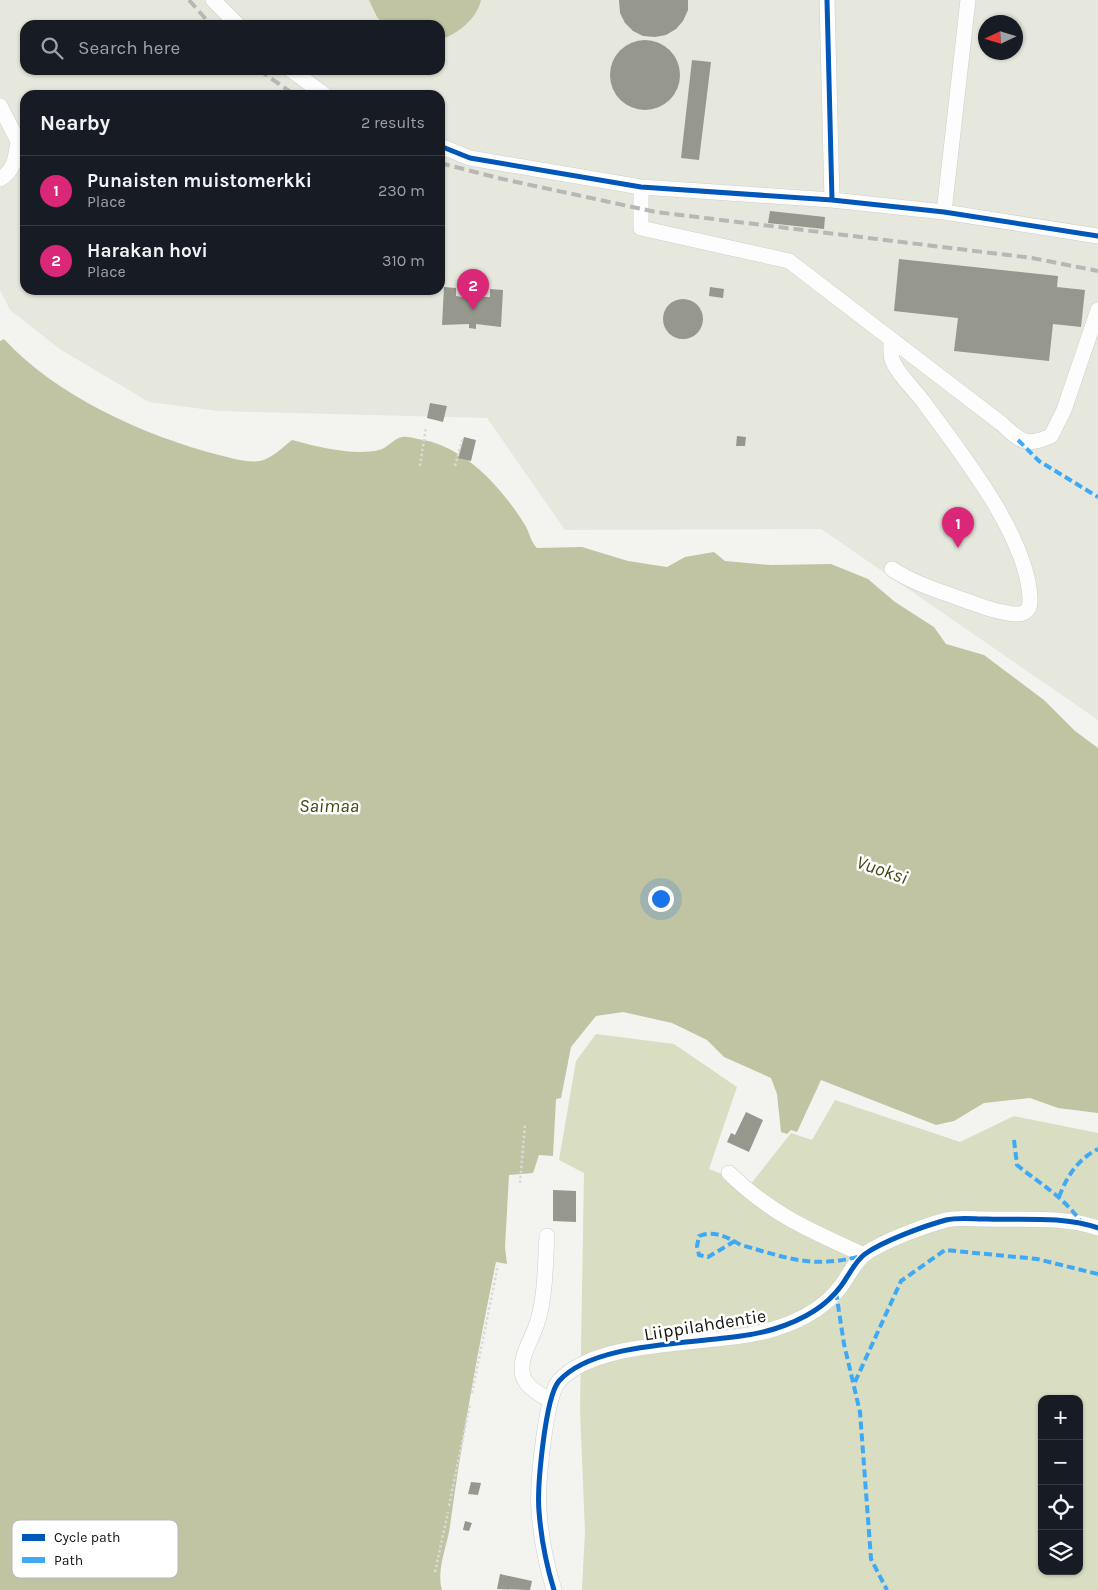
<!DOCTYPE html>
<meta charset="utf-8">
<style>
:root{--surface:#171b24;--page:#242831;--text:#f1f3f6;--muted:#9ea1a6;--line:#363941;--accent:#db2777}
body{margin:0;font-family:Karla,sans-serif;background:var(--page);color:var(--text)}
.controls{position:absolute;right:15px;bottom:15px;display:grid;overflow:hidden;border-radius:10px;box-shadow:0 1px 4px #0004}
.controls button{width:45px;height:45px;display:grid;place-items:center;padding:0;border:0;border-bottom:1px solid var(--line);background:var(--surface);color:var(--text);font:25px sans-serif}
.compass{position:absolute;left:978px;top:15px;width:45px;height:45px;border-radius:50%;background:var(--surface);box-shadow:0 1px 4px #0004;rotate:266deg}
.you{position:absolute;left:660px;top:898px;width:18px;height:18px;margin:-12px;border:4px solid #fff;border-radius:50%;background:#1a73e8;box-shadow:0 0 0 8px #1a73e833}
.badge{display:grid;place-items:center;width:32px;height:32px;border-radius:50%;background:var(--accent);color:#fff;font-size:16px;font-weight:700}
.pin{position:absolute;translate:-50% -41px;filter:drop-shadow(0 1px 2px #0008)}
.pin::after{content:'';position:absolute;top:26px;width:18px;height:15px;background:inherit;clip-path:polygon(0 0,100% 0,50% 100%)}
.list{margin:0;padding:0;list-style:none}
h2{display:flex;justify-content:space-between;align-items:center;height:65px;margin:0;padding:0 20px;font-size:21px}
h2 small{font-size:16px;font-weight:400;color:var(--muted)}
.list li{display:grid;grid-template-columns:32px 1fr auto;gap:15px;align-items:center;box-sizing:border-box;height:70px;padding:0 20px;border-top:1px solid var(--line)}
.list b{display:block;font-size:19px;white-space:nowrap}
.list p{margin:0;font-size:16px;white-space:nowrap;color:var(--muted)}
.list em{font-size:16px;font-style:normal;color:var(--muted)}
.icon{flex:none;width:28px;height:28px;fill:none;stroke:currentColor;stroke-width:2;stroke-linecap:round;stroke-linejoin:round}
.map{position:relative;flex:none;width:1098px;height:1590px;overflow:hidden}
.search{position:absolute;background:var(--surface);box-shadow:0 1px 4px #0004;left:20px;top:20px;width:425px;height:55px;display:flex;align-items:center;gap:12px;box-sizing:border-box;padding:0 18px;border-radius:15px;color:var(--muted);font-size:19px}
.panel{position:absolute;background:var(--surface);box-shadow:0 1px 4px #0004;left:20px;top:90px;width:425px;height:205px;border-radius:15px}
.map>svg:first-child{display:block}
.built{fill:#e6e8dd;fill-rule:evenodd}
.forest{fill:#d9ddc1;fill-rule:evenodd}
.water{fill:#c0c4a2}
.building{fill:#96988d}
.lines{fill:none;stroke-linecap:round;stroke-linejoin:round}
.minor-casing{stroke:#cdceca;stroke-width:16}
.path{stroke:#d9d9d7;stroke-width:2.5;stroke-dasharray:2.5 2.5;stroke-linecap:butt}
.minor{stroke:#fdfdfd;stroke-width:15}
.rail{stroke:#b7b7b6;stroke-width:4;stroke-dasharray:10 5;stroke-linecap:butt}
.quiet{stroke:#3fa9f5;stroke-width:4;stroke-dasharray:8 4;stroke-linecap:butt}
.cycleway-casing{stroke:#fff;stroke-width:8}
.cycleway{stroke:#0057b8;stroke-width:5}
.labels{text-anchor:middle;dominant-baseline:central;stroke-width:5;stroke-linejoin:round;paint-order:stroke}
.street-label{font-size:18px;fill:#11120f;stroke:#fff}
.water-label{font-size:19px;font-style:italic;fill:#424710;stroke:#fff}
.key{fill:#fff;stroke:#b8b8b7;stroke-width:1}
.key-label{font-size:14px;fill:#11120f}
</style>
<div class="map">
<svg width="1098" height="1590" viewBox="0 0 1098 1590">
<rect width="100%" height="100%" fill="#f3f4ef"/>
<path class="built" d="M0 0H1098V720L821 529 565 530 487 418 218 411 149 402 61 350 10 310 0 290ZM986 22H1016V52H986ZM25 25H440V70H25ZM25 95H440V290H25Z"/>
<path class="forest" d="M596 1034 674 1044 737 1087 709 1169 750 1185 791 1133 812 1140 835 1100 960 1142 1014 1116 1098 1133V1590H582L585 1531 580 1410 584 1173 559 1160 576 1061ZM1042 1399H1079V1571H1042Z"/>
<path class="water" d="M369 0H481C477 19 457 34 440 40V25H385L377 17Z
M4 339C56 396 145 436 219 455 232 458 246 463 260 461 271 459 283 447 292 440 319 447 352 456 379 450 388 448 394 438 402 437 406 436 413 438 418 439 463 445 501 486 525 525 530 533 530 541 537 548L582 547 628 561 667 567 685 557 714 552 725 561 771 565 831 564 868 579 895 602 934 627 946 644 984 655 1044 700 1075 731 1098 748V1113L1058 1108 1030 1098 984 1103 954 1121 936 1125 821 1080 797 1132 791 1130 787 1134 781 1132 777 1094 771 1078 724 1057 707 1040 672 1023 623 1012 596 1016 571 1047 561 1098 556 1099 553 1156 539 1155 533 1173 509 1175 505 1247 507 1264 496 1262C478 1350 462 1438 450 1526 447 1547 436 1570 442 1590H0V341Z"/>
<path class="building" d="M619 0H688V10L683 21 676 29 666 35 655 37 643 36 633 31 625 23 620 13Z
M610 75a35 35 0 1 1 70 0a35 35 0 1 1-70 0Z
M692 60 711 62 699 160 681 158Z
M770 211 825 217 824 229 768 223Z
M899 259 1058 276 1057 287 1085 290 1081 327 1053 324 1049 361 954 351 958 318 894 311Z
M444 287 456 288V296L462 297V292L484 293 483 297H490V289L503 290 501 327 476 324V329L469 328V324L442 325Z
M710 287 724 289 723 298 709 296Z
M663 319a20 20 0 1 1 40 0a20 20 0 1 1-40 0Z
M430 403 447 406 443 422 427 418Z
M737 436 746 437 745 446H736Z
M464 437 476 440 471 461 458 458Z
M746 1112 763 1120 749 1152 727 1142 731 1133 735 1135Z
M553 1190 576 1191V1222L553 1221Z
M471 1482 481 1483 478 1495 468 1494Z
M465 1521 472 1523 469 1531 463 1530Z
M500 1574 532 1581 530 1590 497 1589Z"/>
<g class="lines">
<defs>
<path id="minor" d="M213 0 238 25
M827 0 832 200 944 212 1098 236
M291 70 325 95
M0 106 18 141 25 149
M440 146 470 158 641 187 832 200
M0 179C14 171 16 157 18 141
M641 187V228L789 261 1002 424C1021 442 1026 447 1051 436L1064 410 1098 310
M944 212 968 0
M891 339C891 346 890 356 893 362 900 377 916 391 925 404 961 453 1028 537 1030 599 1031 613 1021 616 1008 613 991 611 977 604 961 599 937 590 913 583 892 569
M729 1173C772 1215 811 1231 864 1255
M547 1236C545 1263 546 1292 538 1320 534 1336 521 1353 522 1370 522 1385 538 1393 549 1400
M554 1590C546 1564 541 1538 539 1511 537 1488 545 1397 559 1381 599 1336 718 1347 774 1329 800 1321 825 1308 841 1286 848 1277 855 1261 865 1254 883 1241 924 1226 946 1220 958 1217 974 1219 986 1219 1023 1220 1063 1216 1098 1228"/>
</defs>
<use href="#minor" class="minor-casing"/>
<path class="path" d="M420 466 426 427
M455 466 463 437
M520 1183 525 1124
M472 1393 498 1265
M449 1506 470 1404
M435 1572 448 1512"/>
<use href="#minor" class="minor"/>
<path class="rail" d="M189 0 211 25
M259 70 295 95
M440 163 498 178 656 212 1032 258 1098 271"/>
<path class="quiet" d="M1018 440 1039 461 1098 497
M1014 1140 1017 1165C1040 1184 1064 1197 1081 1222
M1059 1197C1067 1176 1078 1159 1098 1149
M735 1241 708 1257 699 1255 697 1246 699 1236C715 1230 727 1237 741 1245 788 1258 812 1269 861 1256
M836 1292 844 1344 860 1412 871 1559 887 1590
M855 1382 901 1281 945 1250 1037 1259 1098 1274"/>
<defs>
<path id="cycleway" d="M827 0 832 200 944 212 1098 236
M440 146 470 158 641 187 832 200
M554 1590C546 1564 541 1538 539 1511 537 1488 545 1397 559 1381 599 1336 718 1347 774 1329 800 1321 825 1308 841 1286 848 1277 855 1261 865 1254 883 1241 924 1226 946 1220 958 1217 974 1219 986 1219 1023 1220 1063 1216 1098 1228"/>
</defs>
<use href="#cycleway" class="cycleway-casing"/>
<use href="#cycleway" class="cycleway"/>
</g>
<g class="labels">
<g class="street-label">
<text transform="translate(705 1325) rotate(-9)">Liippilahdentie</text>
</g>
<g class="water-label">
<text x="329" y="806">Saimaa</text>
<text transform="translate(882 870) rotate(19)">Vuoksi</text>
</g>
</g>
<rect x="12" y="1520" width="166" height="58" rx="8" class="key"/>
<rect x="22" y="1534" width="23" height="7" fill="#0057b8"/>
<rect x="22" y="1557" width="23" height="6" fill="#3fa9f5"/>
<g class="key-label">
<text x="54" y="1542">Cycle path</text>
<text x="54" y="1565">Path</text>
</g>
</svg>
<div class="controls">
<button>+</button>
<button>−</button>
<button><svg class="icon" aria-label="locate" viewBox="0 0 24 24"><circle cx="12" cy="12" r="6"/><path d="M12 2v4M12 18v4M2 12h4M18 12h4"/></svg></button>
<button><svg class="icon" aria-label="layers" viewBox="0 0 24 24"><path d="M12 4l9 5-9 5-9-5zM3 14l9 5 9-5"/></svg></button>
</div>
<svg class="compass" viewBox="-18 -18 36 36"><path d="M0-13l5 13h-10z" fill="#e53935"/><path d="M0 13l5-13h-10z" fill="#9ea1a6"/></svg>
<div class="you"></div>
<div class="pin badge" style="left:958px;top:548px">1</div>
<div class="pin badge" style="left:473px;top:310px">2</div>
<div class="search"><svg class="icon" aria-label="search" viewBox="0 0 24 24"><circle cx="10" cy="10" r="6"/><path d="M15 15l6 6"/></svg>Search here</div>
<section class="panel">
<h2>Nearby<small>2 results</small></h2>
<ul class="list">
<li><span class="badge">1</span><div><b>Punaisten muistomerkki</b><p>Place</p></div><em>230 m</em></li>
<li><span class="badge">2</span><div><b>Harakan hovi</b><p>Place</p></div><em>310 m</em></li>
</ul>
</section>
</div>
